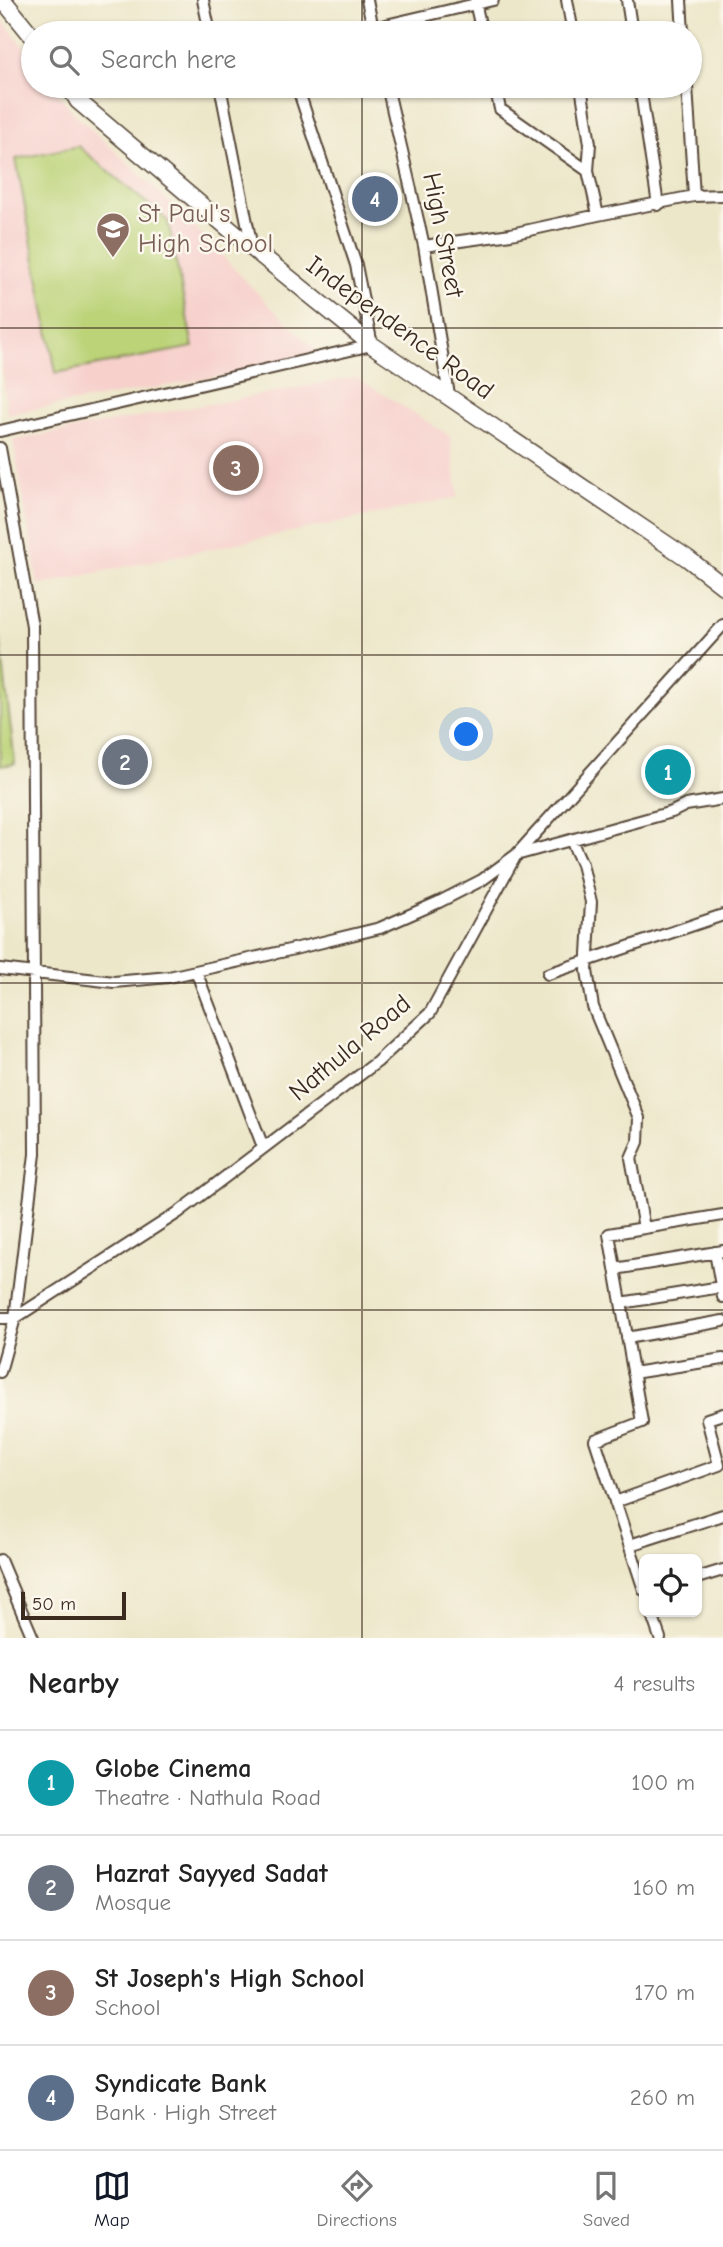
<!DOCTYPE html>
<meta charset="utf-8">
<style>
body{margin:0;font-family:"Comic Neue",sans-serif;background:#f6f6f6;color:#222}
.controls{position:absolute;right:21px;bottom:21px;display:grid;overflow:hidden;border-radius:10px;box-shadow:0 2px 5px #0004}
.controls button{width:63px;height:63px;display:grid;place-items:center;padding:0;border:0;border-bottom:2px solid #e0e0e0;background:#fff;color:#222;font:35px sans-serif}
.scale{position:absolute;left:21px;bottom:18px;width:105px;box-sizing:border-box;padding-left:7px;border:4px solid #3b2a1e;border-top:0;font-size:19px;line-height:24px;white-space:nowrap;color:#3b2a1e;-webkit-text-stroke:5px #fbf7ec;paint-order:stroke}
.you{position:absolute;left:467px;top:735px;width:24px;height:24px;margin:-18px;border:5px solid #fff;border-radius:50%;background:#1a73e8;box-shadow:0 0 0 10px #1a73e833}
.badge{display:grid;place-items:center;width:46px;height:46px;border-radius:50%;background:#111827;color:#fff;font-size:23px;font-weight:700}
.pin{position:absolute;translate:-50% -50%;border:4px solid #fff;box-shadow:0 2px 7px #0006}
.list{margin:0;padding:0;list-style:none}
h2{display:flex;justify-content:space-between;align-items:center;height:91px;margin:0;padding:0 28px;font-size:30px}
h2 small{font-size:23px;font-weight:400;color:#767676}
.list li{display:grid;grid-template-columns:46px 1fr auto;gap:21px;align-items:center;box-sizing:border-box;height:105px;padding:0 28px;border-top:2px solid #e0e0e0}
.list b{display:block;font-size:26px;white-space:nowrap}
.list p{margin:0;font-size:23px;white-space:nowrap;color:#767676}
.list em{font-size:23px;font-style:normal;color:#767676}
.icon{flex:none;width:38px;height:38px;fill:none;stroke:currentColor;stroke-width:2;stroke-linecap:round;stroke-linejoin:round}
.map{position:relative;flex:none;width:723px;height:1638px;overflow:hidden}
.search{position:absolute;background:#fff;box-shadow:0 2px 5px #0004;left:21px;right:21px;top:21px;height:77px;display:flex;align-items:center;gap:18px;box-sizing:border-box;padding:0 24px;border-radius:38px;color:#767676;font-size:26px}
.sheet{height:511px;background:#fff}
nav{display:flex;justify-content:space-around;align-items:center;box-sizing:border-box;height:98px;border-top:2px solid #e0e0e0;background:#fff;font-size:19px;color:#767676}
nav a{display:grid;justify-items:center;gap:4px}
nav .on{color:#111827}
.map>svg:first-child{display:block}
.built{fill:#f7d0cc}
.pitch{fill:#bcd378;stroke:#7c7e4b;stroke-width:2}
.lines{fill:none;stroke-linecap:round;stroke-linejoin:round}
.minor-casing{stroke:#564638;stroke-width:14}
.secondary-casing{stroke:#564638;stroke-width:19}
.minor{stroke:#fff;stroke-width:10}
.secondary{stroke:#fff;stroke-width:16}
.grid{fill:none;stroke:#3b2a1e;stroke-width:2;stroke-opacity:0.55}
.labels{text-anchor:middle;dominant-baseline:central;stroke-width:5;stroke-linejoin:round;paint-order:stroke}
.education-label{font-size:26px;fill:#785e54;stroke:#fbf7ec;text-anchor:start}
.street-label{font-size:26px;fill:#3b2a1e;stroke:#fbf7ec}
</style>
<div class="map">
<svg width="723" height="1638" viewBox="0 0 723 1638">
<rect width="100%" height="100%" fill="#fbf7ec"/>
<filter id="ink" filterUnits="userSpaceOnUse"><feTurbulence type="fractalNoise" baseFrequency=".0143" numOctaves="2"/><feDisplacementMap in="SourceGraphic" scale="14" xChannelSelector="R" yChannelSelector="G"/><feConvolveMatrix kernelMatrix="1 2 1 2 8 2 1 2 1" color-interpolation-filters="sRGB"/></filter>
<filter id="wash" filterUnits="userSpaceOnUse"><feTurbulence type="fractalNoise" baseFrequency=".00686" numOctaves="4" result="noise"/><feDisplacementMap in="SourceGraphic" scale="28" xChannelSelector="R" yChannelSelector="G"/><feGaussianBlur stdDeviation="1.57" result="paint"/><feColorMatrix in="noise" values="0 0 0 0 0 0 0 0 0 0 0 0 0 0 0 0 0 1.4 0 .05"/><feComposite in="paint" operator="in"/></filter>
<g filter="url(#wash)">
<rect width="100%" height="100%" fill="#ede7ca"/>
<!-- built -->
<path class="built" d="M0 20H3L33 60V86H53L72 111 179 211 272 308 324 358 7 414 0 351Z
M356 377 450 436 458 497 38 585 13 440Z"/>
<!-- pitch -->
<path class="pitch" d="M78 146 168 221 193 347 56 373 16 159Z
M0 638 15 764 0 766Z"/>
</g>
<g filter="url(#ink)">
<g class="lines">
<!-- minor casing -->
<g class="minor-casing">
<path id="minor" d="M203 0 210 33
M367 0 374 33
M567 0 573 33
M627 0 632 33
M681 0 683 33
M475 2 482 33
M313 33 373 28 493 0
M220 86 252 248
M387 86 424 246 449 395
M495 86 500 109 588 171 598 215 694 196 723 195
M581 86 590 144 588 171
M640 86 658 205
M687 86 694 196
M424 246 511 234 598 215
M0 431 372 345 356 265 297 86
M0 448 32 626 35 1154 15 1318 0 1372
M571 840 582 864 591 902 587 971 593 1007 639 1118 638 1142 631 1158 644 1228 723 1215
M0 969 114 982 169 977 294 949 380 928 439 902 482 880 516 855 672 812 686 805 723 799
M196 971 263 1147
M548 974 723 915
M644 1228 609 1234 642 1422 595 1440 644 1590
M715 1252 723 1297
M615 1269 723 1251
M621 1303 721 1287
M0 1318H15L179 1212 377 1062 430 1013 516 855 723 625
M627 1338 723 1321
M633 1373 723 1359
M615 1502 719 1465 707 1419 723 1414
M630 1545 723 1515
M0 1560 33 1638
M697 1578 723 1570
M651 1612 660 1638"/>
</g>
<!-- secondary casing -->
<g class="secondary-casing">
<path id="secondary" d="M3 0 33 37
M69 86 78 101 252 248 372 345 687 558 723 586"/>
</g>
<!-- minor -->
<use href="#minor" class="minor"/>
<!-- secondary -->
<use href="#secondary" class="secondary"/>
</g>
</g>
<!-- grid -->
<path class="grid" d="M362 0V33M362 86V1638M0 328H723M0 655H723M0 983H723M0 1310H723"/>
<!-- icons -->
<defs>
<g id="school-pin" transform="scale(1.75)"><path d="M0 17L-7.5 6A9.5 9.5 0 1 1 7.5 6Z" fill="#8d6e63" stroke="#fbf7ec"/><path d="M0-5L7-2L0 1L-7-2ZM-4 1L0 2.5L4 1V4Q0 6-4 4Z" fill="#fff"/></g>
</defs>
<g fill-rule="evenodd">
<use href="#school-pin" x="113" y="229"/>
</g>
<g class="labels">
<!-- education labels -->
<g class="education-label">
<text x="138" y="214">St Paul's<tspan x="138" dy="30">High School</tspan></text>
</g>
<!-- street labels -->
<g class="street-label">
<text transform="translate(443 235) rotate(79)">High Street</text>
<text transform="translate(400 328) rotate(36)">Independence Road</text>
<text transform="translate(350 1048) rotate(-40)">Nathula Road</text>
</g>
</g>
</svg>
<div class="controls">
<button><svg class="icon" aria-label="locate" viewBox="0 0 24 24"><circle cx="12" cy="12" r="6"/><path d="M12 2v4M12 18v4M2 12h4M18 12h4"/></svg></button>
</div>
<div class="scale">50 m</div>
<div class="you"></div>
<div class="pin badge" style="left:668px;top:772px;background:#0f9aa8">1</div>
<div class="pin badge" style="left:125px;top:762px;background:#6b7280">2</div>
<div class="pin badge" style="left:236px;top:468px;background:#8d6e63">3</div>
<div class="pin badge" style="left:375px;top:199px;background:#5c6f8a">4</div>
<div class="search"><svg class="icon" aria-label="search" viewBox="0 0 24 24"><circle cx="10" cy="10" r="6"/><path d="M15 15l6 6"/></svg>Search here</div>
</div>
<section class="sheet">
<h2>Nearby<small>4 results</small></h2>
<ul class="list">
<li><span class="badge" style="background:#0f9aa8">1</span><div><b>Globe Cinema</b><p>Theatre · Nathula Road</p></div><em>100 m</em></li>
<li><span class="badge" style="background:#6b7280">2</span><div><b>Hazrat Sayyed Sadat</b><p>Mosque</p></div><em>160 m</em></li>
<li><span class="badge" style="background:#8d6e63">3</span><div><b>St Joseph's High School</b><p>School</p></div><em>170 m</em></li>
<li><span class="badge" style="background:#5c6f8a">4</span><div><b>Syndicate Bank</b><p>Bank · High Street</p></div><em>260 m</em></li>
</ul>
</section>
<nav>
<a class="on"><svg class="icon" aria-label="map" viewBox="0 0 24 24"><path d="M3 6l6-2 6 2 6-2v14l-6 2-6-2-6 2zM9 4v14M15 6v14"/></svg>Map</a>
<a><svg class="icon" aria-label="directions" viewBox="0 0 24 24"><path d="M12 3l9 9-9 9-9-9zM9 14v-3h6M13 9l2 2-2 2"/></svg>Directions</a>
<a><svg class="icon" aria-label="saved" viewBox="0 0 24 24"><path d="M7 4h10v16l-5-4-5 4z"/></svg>Saved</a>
</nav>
